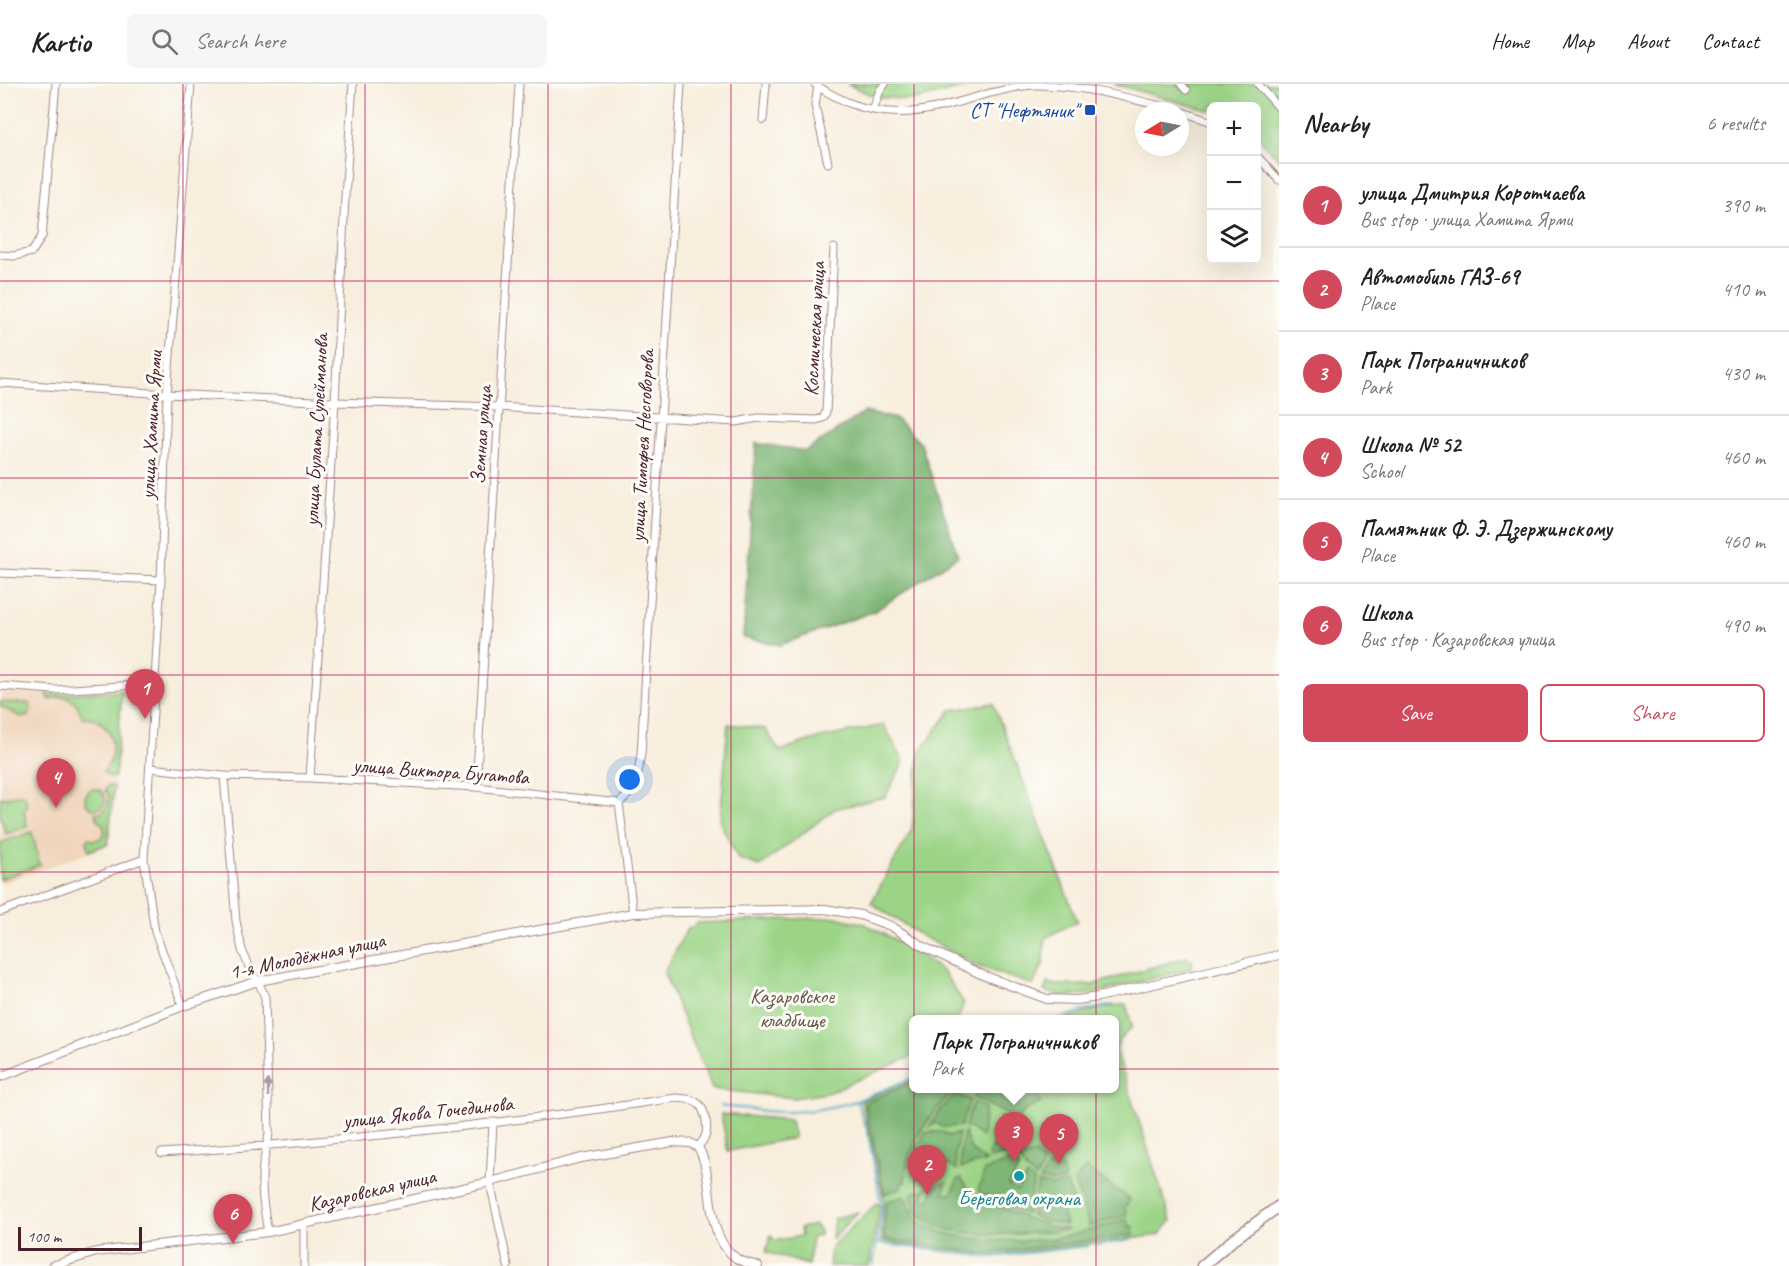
<!DOCTYPE html>
<meta charset="utf-8">
<style>
body{margin:0;font-family:Caveat,sans-serif;background:#f6f6f6;color:#222}
.controls{position:absolute;right:18px;top:18px;display:grid;overflow:hidden;border-radius:9px;box-shadow:0 6px 24px #0002}
.controls button{width:54px;height:54px;display:grid;place-items:center;padding:0;border:0;border-bottom:2px solid #e0e0e0;background:#fff;color:#222;font:30px sans-serif}
.compass{position:absolute;left:1135px;top:18px;width:54px;height:54px;border-radius:50%;background:#fff;box-shadow:0 6px 24px #0002;rotate:260deg}
.scale{position:absolute;left:18px;bottom:15px;width:124px;box-sizing:border-box;padding-left:6px;border:3px solid #4a1f2b;border-top:0;font-size:16px;line-height:21px;white-space:nowrap;color:#4a1f2b;-webkit-text-stroke:4px #fdfcf7;paint-order:stroke}
.you{position:absolute;left:630px;top:696px;width:21px;height:21px;margin:-15px;border:4px solid #fff;border-radius:50%;background:#1a73e8;box-shadow:0 0 0 9px #1a73e833}
.badge{display:grid;place-items:center;width:39px;height:39px;border-radius:50%;background:#d1495b;color:#fff;font-size:20px;font-weight:700}
.pin{position:absolute;translate:-50% -50px;filter:drop-shadow(0 2px 3px #0008)}
.pin::after{content:'';position:absolute;top:32px;width:21px;height:18px;background:inherit;clip-path:polygon(0 0,100% 0,50% 100%)}
.popup{position:absolute;left:909px;top:931px;width:210px;height:78px;box-sizing:border-box;display:grid;place-content:center;border-radius:9px;background:#fff;filter:drop-shadow(0 2px 4px #0005);font-size:20px;white-space:nowrap;color:#767676}
.popup b{font-size:22px;color:#222}
.popup::after{content:'';position:absolute;left:50%;top:100%;margin-left:-12px;border:12px solid transparent;border-top-color:#fff}
.list{margin:0;padding:0;list-style:none}
h2{display:flex;justify-content:space-between;align-items:center;height:78px;margin:0;padding:0 24px;font-size:26px}
h2 small{font-size:20px;font-weight:400;color:#767676}
.list li{display:grid;grid-template-columns:39px 1fr auto;gap:18px;align-items:center;box-sizing:border-box;height:84px;padding:0 24px;border-top:2px solid #e0e0e0}
.list b{display:block;font-size:22px;white-space:nowrap}
.list p{margin:0;font-size:20px;white-space:nowrap;color:#767676}
.list em{font-size:20px;font-style:normal;color:#767676}
.actions{display:flex;gap:12px;padding:18px 24px}
.actions a{flex:1;padding:14px 0;border:2px solid #d1495b;border-radius:9px;text-align:center;font-size:21px;color:#d1495b}
.actions .main{background:#d1495b;color:#fff}
.icon{flex:none;width:33px;height:33px;fill:none;stroke:currentColor;stroke-width:2;stroke-linecap:round;stroke-linejoin:round}
.map{position:relative;flex:none;width:1279px;height:1182px;overflow:hidden}
header{display:flex;align-items:center;gap:36px;box-sizing:border-box;height:84px;padding:0 30px;background:#fff;border-bottom:2px solid #e0e0e0}
header strong{font-size:28px}
nav{display:flex;gap:33px;margin-inline-start:auto;font-size:21px}
.search{width:420px;height:54px;background:#f6f6f6;display:flex;align-items:center;gap:15px;box-sizing:border-box;padding:0 21px;border-radius:9px;color:#767676;font-size:22px}
main{display:flex}
aside{flex:1;background:#fff}
.map>svg:first-child{display:block}
.built{fill:#f0d5bc}
.green{fill:#9cd487;stroke:#737a59;stroke-width:1.5}
.forest{fill:#7db674;stroke:#646a50;stroke-width:1.5}
.lines{fill:none;stroke-linecap:round;stroke-linejoin:round}
.stream{stroke:#44a9c4;stroke-width:2}
.minor-casing{stroke:#a18684;stroke-width:9}
.tertiary-casing{stroke:#a18684;stroke-width:10}
.primary-casing{stroke:#a18684;stroke-width:13}
.minor{stroke:#fff;stroke-width:7}
.tertiary{stroke:#fff;stroke-width:8}
.primary{stroke:#fff;stroke-width:10}
.oneway{fill:#ae9aa0}
.grid{fill:none;stroke:#c2185b;stroke-width:1.5;stroke-opacity:0.55}
.transit-dot{fill:#1a4fb4;stroke:#fdfcf7;stroke-width:2}
.culture-dot{fill:#0f9aa8;stroke:#fdfcf7;stroke-width:2}
.labels{text-anchor:middle;dominant-baseline:central;stroke-width:6;stroke-linejoin:round;paint-order:stroke}
.transit-label{font-size:21px;fill:#164399;stroke:#fdfcf7;text-anchor:end}
.street-label{font-size:21px;fill:#4a1f2b;stroke:#fdfcf7}
.park-label{font-size:21px;fill:#635547;stroke:#fdfcf7}
.culture-label{font-size:21px;fill:#0d838f;stroke:#fdfcf7}
</style>
<header>
<strong>Kartio</strong>
<div class="search"><svg class="icon" aria-label="search" viewBox="0 0 24 24"><circle cx="10" cy="10" r="6"/><path d="M15 15l6 6"/></svg>Search here</div>
<nav><a>Home</a><a>Map</a><a>About</a><a>Contact</a></nav>
</header>
<main>
<div class="map">
<svg width="1279" height="1182" viewBox="0 0 1279 1182">
<rect width="100%" height="100%" fill="#fdfcf7"/>
<filter id="ink" filterUnits="userSpaceOnUse"><feTurbulence type="fractalNoise" baseFrequency=".0167" numOctaves="2"/><feDisplacementMap in="SourceGraphic" scale="12" xChannelSelector="R" yChannelSelector="G"/><feConvolveMatrix kernelMatrix="1 2 1 2 8 2 1 2 1" color-interpolation-filters="sRGB"/></filter>
<filter id="wash" filterUnits="userSpaceOnUse"><feTurbulence type="fractalNoise" baseFrequency=".008" numOctaves="4" result="noise"/><feDisplacementMap in="SourceGraphic" scale="24" xChannelSelector="R" yChannelSelector="G"/><feGaussianBlur stdDeviation="1.35" result="paint"/><feColorMatrix in="noise" values="0 0 0 0 0 0 0 0 0 0 0 0 0 0 0 0 0 1.4 0 .05"/><feComposite in="paint" operator="in"/></filter>
<g filter="url(#wash)">
<rect width="100%" height="100%" fill="#f8eedd"/>
<!-- built -->
<path class="built" d="M122 606 109 761 0 800V607L55 610Z"/>
<!-- green -->
<path class="green" d="M847 0H977L916 16 875 13Z
M1114 0H1279V76L1257 52 1256 22H1212L1211 27Z
M122 607 115 693H110L103 688C117 674 115 645 96 636 92 633 87 633 82 633 78 616 66 608 50 616L47 610Z
M0 618 27 619 30 620 31 627 28 632 21 633 0 622Z
M993 619 1077 837 1045 854 1044 878 1033 901 980 883 920 851 871 819 912 745 919 669 951 626Z
M728 640 765 645 780 667 811 656 884 641 904 678 885 713 835 725 760 782 738 775 720 738Z
M107 702H114L108 760 89 767 87 756 89 754 92 756 100 755 105 749 103 740 99 738 95 729H101L107 723 109 712 105 706Z
M85 715a10 10 0 1 1 20 0a10 10 0 1 1-20 0Z
M23 710 25 712 27 724 24 726 27 743 6 750 0 731V714Z
M32 748 40 781 0 795V759Z
M836 833 865 840 914 866 943 888 964 919 958 935 914 936 913 972 827 1009 794 1014 712 1005 664 889 686 847 697 839Z
M1187 873 1193 877 1190 885 1092 910 1062 912 1044 907 1047 899 1057 901H1092Z
M1126 920 1132 943 1119 956 1116 966 1171 1137 1159 1151 986 1173 881 1157 884 1117 867 1039 861 1017 913 996 914 1004H1114V936L1066 935 1098 925Z
M721 1030 791 1036 794 1054 728 1067Z
M877 1119 880 1122 869 1182H829L831 1163Z
M858 1128 832 1156 834 1134Z
M815 1141 820 1147V1151L812 1154 808 1181 766 1168 770 1152 772 1151 774 1157 801 1152 800 1144Z"/>
<!-- forest -->
<path class="forest" d="M865 328 896 335 921 360 958 472 875 527 780 561 743 554 756 359 806 367Z
M913 998 914 1004 956 1005C930 1029 906 1062 905 1098L901 1099V1104L884 1110 865 1019Z
M977 1005H1036L1041 1019 1027 1025 1017 1035 974 1014Z
M956 1010 970 1016 961 1042 942 1043 938 1040H934L928 1044 941 1025Z
M973 1018 985 1024 982 1053 971 1045 965 1043Z
M1000 1033H1002L1016 1039 1011 1054 1013 1068 990 1075 988 1071C990 1066 993 1064 996 1059 1001 1050 999 1042 1000 1033Z
M926 1048H942L949 1052 959 1049 955 1070 957 1086 935 1074 931 1083 942 1091 936 1092 912 1077 917 1063Z
M964 1048 972 1067 986 1077 961 1084 960 1068Z
M1035 1070 1044 1080 1036 1094 1026 1086 1019 1075Z
M1015 1076 1019 1084 1008 1101 1017 1107 1027 1092 1034 1097 1027 1130 1001 1120 978 1107 985 1086Z
M1048 1082 1052 1084 1062 1083 1065 1096 1051 1098 1040 1096Z
M1086 1084 1130 1115 1125 1124 1127 1131 1089 1142 1074 1097Z
M961 1094 968 1105 982 1115 1030 1136 1052 1143 1069 1146C1033 1150 952 1158 923 1134 915 1128 913 1119 911 1110L926 1105 923 1113 930 1116 935 1102 947 1098 943 1108 951 1111 958 1095Z
M1038 1099 1052 1102 1067 1099 1074 1120 1061 1125 1066 1141 1043 1137 1031 1131Z
M904 1112 905 1116 908 1115C910 1122 912 1131 917 1136 940 1158 1025 1159 1056 1154 1080 1150 1104 1142 1127 1135L1129 1142H1133L1134 1151 985 1170 884 1155 886 1118Z"/>
<g class="lines">
<!-- stream -->
<path class="stream" d="M1057 936 1079 928 1113 921
M720 1022C741 1024 762 1027 782 1028 808 1029 832 1023 857 1017
M876 1159 990 1173 1088 1162
M1097 1161 1131 1156
M873 1182 882 1124 868 1049 857 1017 914 993"/>
</g>
</g>
<g filter="url(#ink)">
<g class="lines">
<!-- minor casing -->
<g class="minor-casing">
<path id="minor" d="M815 0C825 8 836 13 847 18 899 40 940 23 990 9 1005 6 1020 1 1035 1 1079 0 1137 16 1180 27
M1181 0 1186 6
M1258 0 1279 24
M818 2 815 21 828 79
M873 26 880 6 885 0
M1180 27 1212 38
M763 36 766 0
M1256 71 1279 96
M0 171 14 172 32 168 42 152 56 0
M0 299 167 310 335 318 499 323 736 338 758 334 816 336 823 334 826 328 834 164
M0 489 161 496
M0 602 54 606 138 601 155 603
M150 684 224 692 310 694 476 703 619 719
M224 692 236 837 242 866 251 887 258 897 265 913 269 1048C268 1060 265 1070 263 1081 260 1102 264 1126 268 1148
M310 694 335 318 345 113 353 0
M476 703 519 0
M619 719C637 706 638 690 641 670L681 0
M619 719 633 829
M0 828 144 775
M183 922 155 848 144 775 161 496 167 310 191 0
M493 1038 490 1098 508 1182
M161 1069C333 1058 505 1040 676 1014 683 1015 690 1014 696 1018 705 1023 708 1040 706 1050 705 1055 701 1059 698 1063
M304 1182V1140"/>
</g>
<!-- tertiary casing -->
<g class="tertiary-casing">
<path id="tertiary" d="M0 993 183 922 258 897 633 829 825 825 860 831 891 842 924 863 985 892 1047 915 1077 916 1098 913 1279 871
M52 1182 96 1168 268 1148 304 1140 490 1098 581 1074 673 1058 690 1059 698 1063C717 1096 701 1148 736 1174 741 1178 751 1180 758 1182"/>
</g>
<!-- primary casing -->
<g class="primary-casing">
<path id="primary" d="M1202 1182 1234 1155 1279 1122"/>
</g>
<!-- minor -->
<use href="#minor" class="minor"/>
<!-- tertiary -->
<use href="#tertiary" class="tertiary"/>
<!-- primary -->
<use href="#primary" class="primary"/>
</g>
<!-- one-way arrows -->
<defs><path id="oneway-solid" d="M-6-.8H1V-3.2L6.5 0L1 3.2V.8H-6Z" transform="scale(1.5)"/></defs>
<use class="oneway" href="#oneway-solid" transform="translate(268 1004) rotate(-91)"/>
</g>
<!-- grid -->
<path class="grid" d="M183 0V1182M365 0V1182M548 0V1182M731 0V1182M914 0V1182M1096 0V1182M0 197H1279M0 394H1279M0 591H1279M0 788H1279M0 985H1279"/>
<!-- markers -->
<rect class="transit-dot" x="1084" y="20" width="12" height="12" rx="3"/>
<circle class="culture-dot" cx="1019" cy="1092" r="6"/>
<g class="labels">
<!-- transit labels -->
<g class="transit-label">
<text x="1078" y="26">СТ "Нефтяник"</text>
</g>
<!-- street labels -->
<g class="street-label">
<text transform="translate(814 245) rotate(-87)">Космическая улица</text>
<text transform="translate(151 341) rotate(-87)">улица Хамита Ярми</text>
<text transform="translate(316 346) rotate(-87)">улица Булата Сулейманова</text>
<text transform="translate(481 351) rotate(-86)">Земная улица</text>
<text transform="translate(642 362) rotate(-87)">улица Тимофея Несговорова</text>
<text transform="translate(441 687) rotate(4)">улица Виктора Бугатова</text>
<text transform="translate(307 872) rotate(-12)">1-я Молодёжная улица</text>
<text transform="translate(428 1028) rotate(-6)">улица Якова Точединова</text>
<text transform="translate(372 1106) rotate(-13)">Казаровская улица</text>
</g>
<!-- park labels -->
<g class="park-label">
<text x="792" y="912">Казаровское<tspan x="792" dy="24">кладбище</tspan></text>
</g>
<!-- culture labels -->
<g class="culture-label">
<text x="1019" y="1114">Береговая охрана</text>
</g>
</g>
</svg>
<div class="controls">
<button>+</button>
<button>−</button>
<button><svg class="icon" aria-label="layers" viewBox="0 0 24 24"><path d="M12 4l9 5-9 5-9-5zM3 14l9 5 9-5"/></svg></button>
</div>
<svg class="compass" viewBox="-18 -18 36 36"><path d="M0-13l5 13h-10z" fill="#e53935"/><path d="M0 13l5-13h-10z" fill="#767676"/></svg>
<div class="scale">100 m</div>
<div class="you"></div>
<div class="pin badge" style="left:145px;top:635px">1</div>
<div class="pin badge" style="left:927px;top:1111px">2</div>
<div class="pin badge" style="left:1014px;top:1078px">3</div>
<div class="popup"><b>Парк Пограничников</b>Park</div>
<div class="pin badge" style="left:56px;top:724px">4</div>
<div class="pin badge" style="left:1059px;top:1080px">5</div>
<div class="pin badge" style="left:233px;top:1160px">6</div>
</div>
<aside>
<h2>Nearby<small>6 results</small></h2>
<ul class="list">
<li><span class="badge">1</span><div><b>улица Дмитрия Коротчаева</b><p>Bus stop · улица Хамита Ярми</p></div><em>390 m</em></li>
<li><span class="badge">2</span><div><b>Автомобиль ГАЗ-69</b><p>Place</p></div><em>410 m</em></li>
<li><span class="badge">3</span><div><b>Парк Пограничников</b><p>Park</p></div><em>430 m</em></li>
<li><span class="badge">4</span><div><b>Школа № 52</b><p>School</p></div><em>460 m</em></li>
<li><span class="badge">5</span><div><b>Памятник Ф. Э. Дзержинскому</b><p>Place</p></div><em>460 m</em></li>
<li><span class="badge">6</span><div><b>Школа</b><p>Bus stop · Казаровская улица</p></div><em>490 m</em></li>
</ul>
<div class="actions"><a class="main">Save</a><a>Share</a></div>
</aside>
</main>
